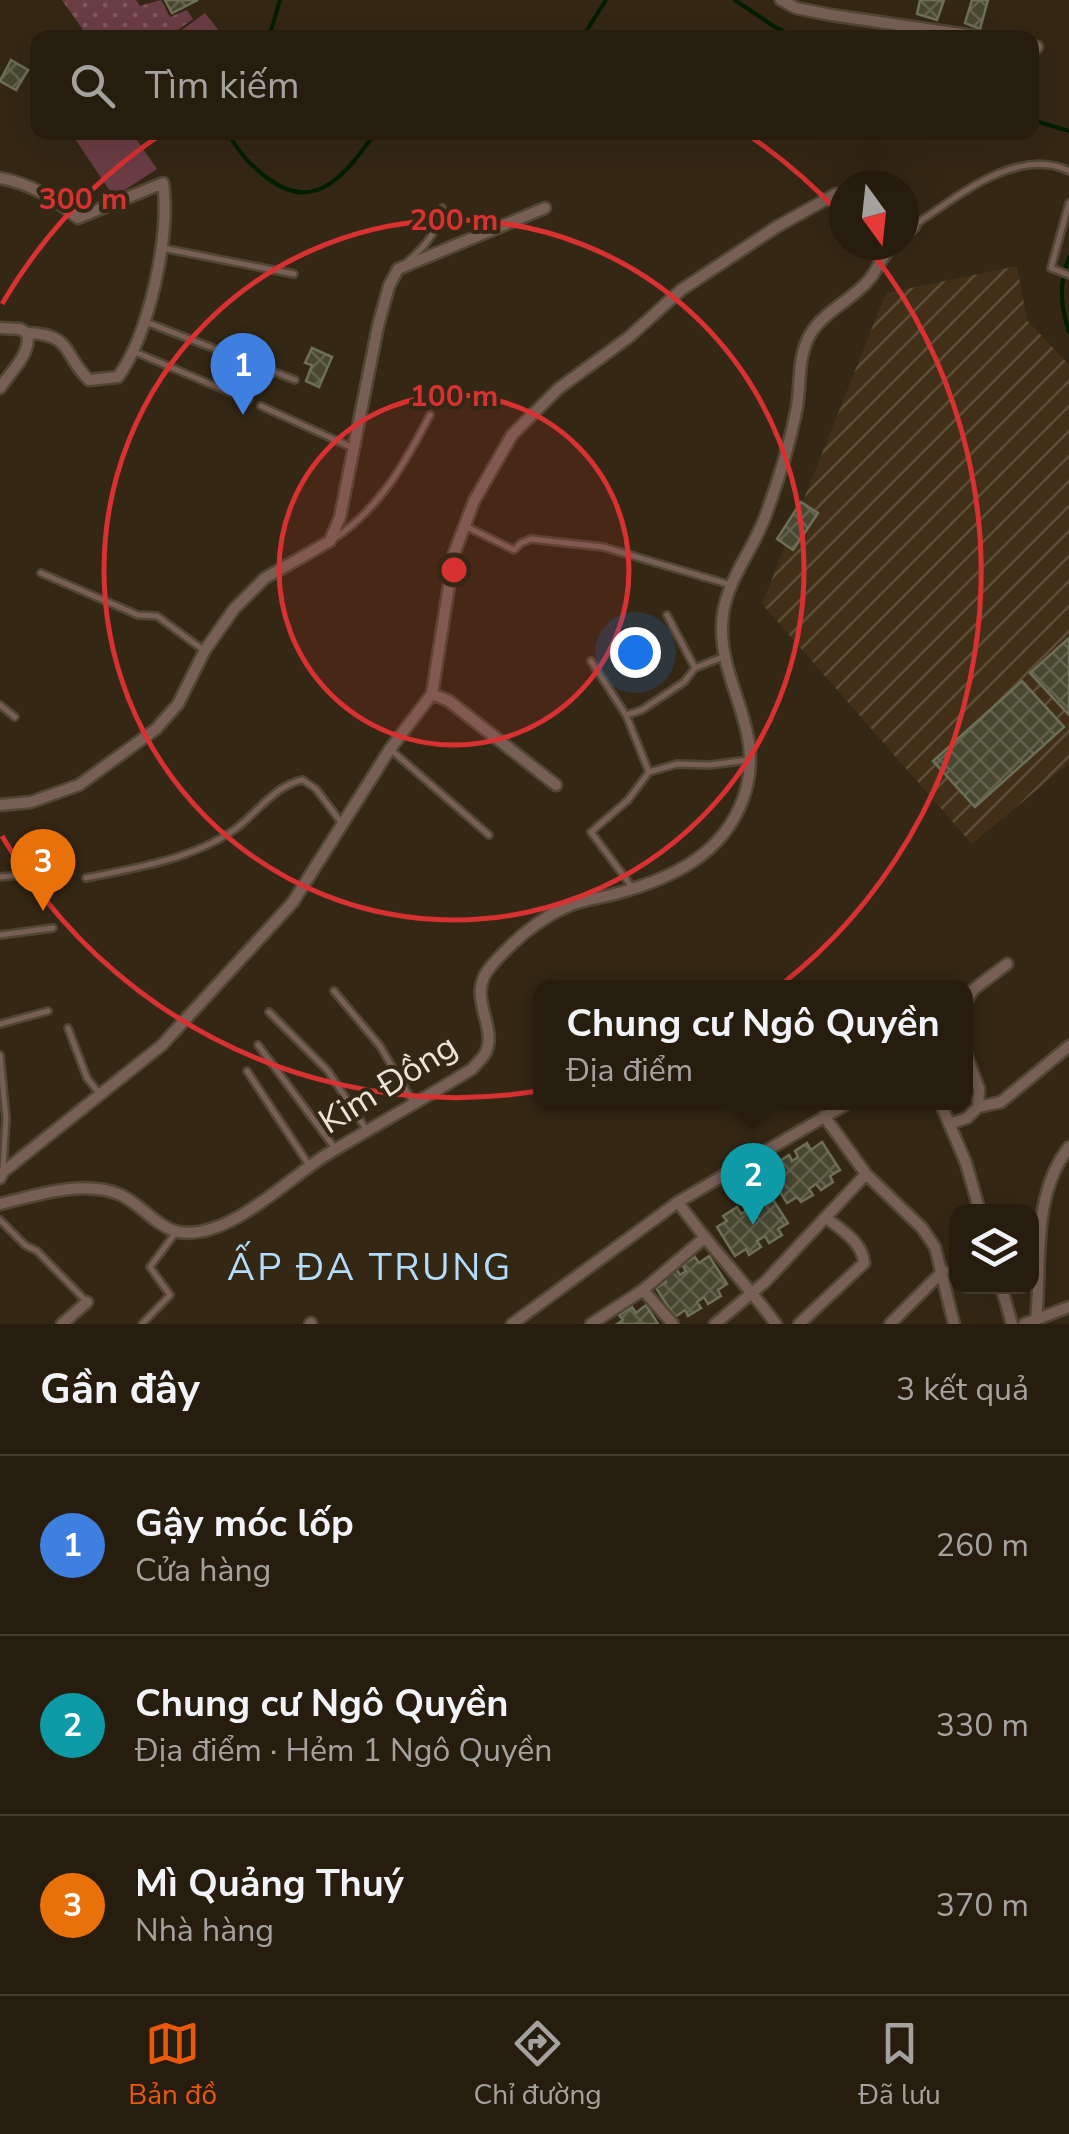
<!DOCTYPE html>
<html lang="vi">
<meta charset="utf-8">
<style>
body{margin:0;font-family:"Nunito Sans",sans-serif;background:#332a1d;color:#f1f3f6}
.controls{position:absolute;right:30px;bottom:30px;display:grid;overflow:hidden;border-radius:20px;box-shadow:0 10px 40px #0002}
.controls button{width:90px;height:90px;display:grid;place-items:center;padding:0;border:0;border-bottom:2px solid #433b2f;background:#271d0f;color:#f1f3f6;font:50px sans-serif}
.compass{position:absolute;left:829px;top:170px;width:90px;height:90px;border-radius:50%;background:#271d0f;box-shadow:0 10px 40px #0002;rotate:165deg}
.you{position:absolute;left:635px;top:652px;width:35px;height:35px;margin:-25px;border:8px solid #fff;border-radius:50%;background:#1a73e8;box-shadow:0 0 0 15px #1a73e833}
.badge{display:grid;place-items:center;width:65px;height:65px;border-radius:50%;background:#ea580c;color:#fff;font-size:32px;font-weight:700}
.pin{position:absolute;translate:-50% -82px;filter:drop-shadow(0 2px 5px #0008)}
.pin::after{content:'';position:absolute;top:52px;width:35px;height:30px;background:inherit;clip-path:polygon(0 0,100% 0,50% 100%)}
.popup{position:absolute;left:533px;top:980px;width:440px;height:130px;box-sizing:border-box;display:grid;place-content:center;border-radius:20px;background:#271d0f;filter:drop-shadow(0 2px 8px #0005);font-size:32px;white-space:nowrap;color:#a4a29e}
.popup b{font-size:38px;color:#f1f3f6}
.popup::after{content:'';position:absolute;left:50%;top:100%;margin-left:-20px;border:20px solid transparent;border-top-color:#271d0f}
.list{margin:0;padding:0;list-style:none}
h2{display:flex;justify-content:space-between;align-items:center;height:130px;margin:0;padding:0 40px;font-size:42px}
h2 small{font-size:32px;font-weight:400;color:#a4a29e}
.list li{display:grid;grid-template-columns:65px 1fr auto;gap:30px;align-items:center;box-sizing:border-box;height:180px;padding:0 40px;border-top:2px solid #433b2f}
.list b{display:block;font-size:38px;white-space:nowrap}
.list p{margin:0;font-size:32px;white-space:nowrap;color:#a4a29e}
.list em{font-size:32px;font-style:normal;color:#a4a29e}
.icon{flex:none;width:55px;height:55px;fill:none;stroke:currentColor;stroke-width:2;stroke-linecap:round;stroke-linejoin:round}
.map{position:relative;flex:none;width:1069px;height:1324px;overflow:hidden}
.search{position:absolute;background:#271d0f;box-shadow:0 10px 40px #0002;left:30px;right:30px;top:30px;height:110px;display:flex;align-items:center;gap:25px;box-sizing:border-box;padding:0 35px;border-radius:20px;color:#a4a29e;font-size:38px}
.sheet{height:670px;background:#271d0f}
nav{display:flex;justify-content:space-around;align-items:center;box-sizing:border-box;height:140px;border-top:2px solid #433b2f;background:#271d0f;font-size:28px;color:#a4a29e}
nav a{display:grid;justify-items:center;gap:5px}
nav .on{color:#ea580c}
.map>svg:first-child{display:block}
.industrial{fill:url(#industrial-furrows)}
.grass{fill:url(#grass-dots)}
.garden{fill:#6b3d45}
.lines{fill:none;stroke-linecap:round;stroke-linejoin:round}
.stream{stroke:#001e00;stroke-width:4}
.building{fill:url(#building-cross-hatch);stroke:#6e6f57;stroke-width:2.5}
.service-casing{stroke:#514533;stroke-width:10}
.minor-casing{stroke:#514533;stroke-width:15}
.path{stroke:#746958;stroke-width:2.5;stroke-dasharray:8 8;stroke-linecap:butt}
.service{stroke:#775f55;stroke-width:5}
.minor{stroke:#775f55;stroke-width:10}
.ring{fill:none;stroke:#d73131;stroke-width:5}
.labels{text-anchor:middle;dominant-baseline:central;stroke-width:8;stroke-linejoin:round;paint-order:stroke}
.street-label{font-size:35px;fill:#ece4d8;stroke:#342714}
.neighbourhood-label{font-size:38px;letter-spacing:2.5px;fill:#b4dcfb;stroke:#342714}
.centre{fill:#d73131;stroke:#342714;stroke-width:5}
.ring-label{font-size:30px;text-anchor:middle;font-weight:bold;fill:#d73131;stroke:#342714;stroke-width:8;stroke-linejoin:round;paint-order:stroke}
</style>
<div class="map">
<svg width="1069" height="1324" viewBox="0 0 1069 1324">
<defs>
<pattern id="industrial-furrows" width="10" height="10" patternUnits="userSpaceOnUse" patternTransform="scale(2.5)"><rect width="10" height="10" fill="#413017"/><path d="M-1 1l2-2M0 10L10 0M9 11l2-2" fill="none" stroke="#5d4e38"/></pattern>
<pattern id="grass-dots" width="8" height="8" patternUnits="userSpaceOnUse" patternTransform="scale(2.5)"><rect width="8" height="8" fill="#6b3d45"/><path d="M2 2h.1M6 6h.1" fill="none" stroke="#80595f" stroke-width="1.8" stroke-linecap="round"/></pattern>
<pattern id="building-cross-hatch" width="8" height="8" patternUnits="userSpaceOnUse" patternTransform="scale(2.5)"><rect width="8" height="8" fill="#484831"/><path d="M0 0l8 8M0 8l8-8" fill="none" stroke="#63624e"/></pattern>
</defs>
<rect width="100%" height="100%" fill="#342714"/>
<!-- industrial -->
<path class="industrial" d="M1017 266 1027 320 1069 365V763L972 844 762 604 886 293Z"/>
<!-- grass -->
<path class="grass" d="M62 0H136L140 6 161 0 170 17 187 10 193 19 168 37H88Z"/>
<!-- garden -->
<path class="garden" d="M205 13 224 37H172Z
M71 133H132L157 169 114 197Z"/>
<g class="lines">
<!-- stream -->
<path class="stream" d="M735 0 775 27 797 38
M269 38 280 0
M582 38 606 0
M1032 120 1069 131
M228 132C237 151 253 168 270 180 318 215 349 169 376 132
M1069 257C1059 283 1060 305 1069 332"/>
</g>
<!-- building -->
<path class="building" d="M165 0H198L172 13Z
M920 0H944L937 20 917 14Z
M972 0H988L980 29 965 23Z
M11 60 28 70 16 90 0 81Z
M312 348 332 357 319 387 306 381 312 365 305 363Z
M801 502 818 513 793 550 777 539Z
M1069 638V715L1030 673Z
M1022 681 1064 727 975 807 933 761Z
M822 1142 840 1170 830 1176 833 1182 821 1190 816 1184 809 1189 813 1195 801 1202 797 1197 787 1203 769 1174 778 1168 775 1164 789 1155 792 1161 798 1157 795 1151 807 1143 811 1150Z
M770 1195 788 1223 778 1229 782 1235 769 1243 765 1236 757 1241 761 1247 749 1255 746 1249 735 1256 717 1227 727 1221 723 1216 737 1207 741 1214 747 1210 743 1204 756 1196 760 1202Z
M709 1256 727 1284 718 1290 721 1296 708 1304 704 1297 697 1302 701 1308 688 1316 685 1310 675 1317 656 1288 666 1282 663 1277 676 1268 680 1275 686 1271 682 1265 695 1257 699 1263Z
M646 1305 658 1324H617L623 1320 619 1315 632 1307 636 1313Z"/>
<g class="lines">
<!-- service casing -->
<g class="service-casing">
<path id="service" d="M1069 203 1051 268 1069 275
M916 224C957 197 1017 146 1069 171
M162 248 294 274
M408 261C426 246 437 232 442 208
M146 322 295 380
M135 352 248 400
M261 406 353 448
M465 526 514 550 521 543 531 539 603 547 731 585
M332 540C379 510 405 463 430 415
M41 573 138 615 157 616 202 649
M667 615 695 668
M591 661 626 715 649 772
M0 705 15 717
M626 715 642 710 684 682 695 668 725 656
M390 749 489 835
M0 877 63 871
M86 878C136 868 192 859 234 830 256 814 276 784 303 780L316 789 341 822
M632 887 591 832 628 800 649 772 677 764 710 765 748 760
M0 935 53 928
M334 991 380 1046 413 1102
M269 1012 328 1071 366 1129
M0 1024 48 1011
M68 1028 87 1078 99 1093
M258 1045 334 1147
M0 1055 6 1118 3 1169
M247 1071 309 1165
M0 1220 25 1245 37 1251 87 1302
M142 1324 170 1295 150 1267 176 1232"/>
</g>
<!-- minor casing -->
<g class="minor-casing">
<path id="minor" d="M781 0 796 8 831 15 988 38
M1032 46 1037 47
M0 178C32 184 53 198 78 218L163 183C171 235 149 334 118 377L89 380C63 355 73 334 27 333
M904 235 914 226
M0 328 20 329 27 333C32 353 11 371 0 388
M432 694 449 701 556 785
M0 805 31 802 79 785 156 729 178 704 205 650 234 609 265 578 330 541 340 517 378 326 389 286 398 269 545 208
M966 1001 974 989 1007 964
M966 1054 979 1089 978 1107
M940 1102 966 1163 980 1212
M824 1116 866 1174 922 1228 935 1247 954 1324
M949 1124 967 1118 978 1107 1001 1102 1069 1046
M0 1178 3 1172 162 1045 293 902 390 749 432 694 454 554 474 501 512 435 558 389 629 337 681 290 778 226 836 194
M678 1202C708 1245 745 1282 776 1324
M0 1204C36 1195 85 1179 121 1195 140 1204 158 1228 179 1232 229 1240 287 1179 326 1155 374 1126 424 1099 472 1069 476 1064 484 1057 486 1052 498 1024 464 995 492 965 513 941 541 917 571 905 584 900 600 898 615 894 670 879 722 856 743 799 767 733 722 689 722 629 721 586 751 555 765 517 778 482 790 443 797 407 801 382 797 356 811 333 824 312 851 300 867 282 878 271 881 256 893 245
M1001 1286 1012 1324
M643 1290 673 1324
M1036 1321C1042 1263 1031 1195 1069 1147
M62 1324 87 1302
M310 1324 311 1323
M512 1324 678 1202 850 1102
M591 1324 643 1290 703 1239
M715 1324 765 1282 866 1174
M799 1324 864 1263C863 1243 841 1229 826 1218
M890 1324 943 1271
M1024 1324 1069 1307"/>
</g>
<!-- path -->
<path class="path" d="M904 196 910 215"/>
<!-- service -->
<use href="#service" class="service"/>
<!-- minor -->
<use href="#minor" class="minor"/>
</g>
<!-- distance rings -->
<circle cx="454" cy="570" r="175" fill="#d73131" fill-opacity=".12"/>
<g class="ring">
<circle cx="454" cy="570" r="175"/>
<circle cx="454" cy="570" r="350"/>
<path d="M2 304A525 525 0 0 1 160 135M748 135A525 525 0 0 1 841 215M868 247A525 525 0 1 1 2 836"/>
</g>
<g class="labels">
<!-- street labels -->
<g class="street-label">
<text transform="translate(388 1084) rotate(-32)">Kim Đồng</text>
</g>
<!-- neighbourhood labels -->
<g class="neighbourhood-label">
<text x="370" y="1267">ẤP ĐA TRUNG</text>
</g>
</g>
<circle cx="454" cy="570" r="15" class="centre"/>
<g class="ring-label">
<text x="83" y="209">300 m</text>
<text x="454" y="230">200 m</text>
<text x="454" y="406">100 m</text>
</g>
</svg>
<div class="controls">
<button><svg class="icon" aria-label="layers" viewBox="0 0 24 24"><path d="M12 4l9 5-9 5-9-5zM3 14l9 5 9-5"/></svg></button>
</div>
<svg class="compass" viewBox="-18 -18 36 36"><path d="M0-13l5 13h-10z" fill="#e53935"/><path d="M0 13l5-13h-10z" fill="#a4a29e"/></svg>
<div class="you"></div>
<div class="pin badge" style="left:243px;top:415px;background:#3f7fe0">1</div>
<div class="pin badge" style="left:753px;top:1225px;background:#0f9aa8">2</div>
<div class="popup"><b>Chung cư Ngô Quyền</b>Địa điểm</div>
<div class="pin badge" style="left:43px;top:911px;background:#e8710a">3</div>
<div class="search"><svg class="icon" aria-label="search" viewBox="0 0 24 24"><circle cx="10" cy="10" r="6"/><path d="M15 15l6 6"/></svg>Tìm kiếm</div>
</div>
<section class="sheet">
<h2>Gần đây<small>3 kết quả</small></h2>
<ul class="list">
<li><span class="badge" style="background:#3f7fe0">1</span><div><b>Gậy móc lốp</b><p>Cửa hàng</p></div><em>260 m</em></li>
<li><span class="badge" style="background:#0f9aa8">2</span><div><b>Chung cư Ngô Quyền</b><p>Địa điểm · Hẻm 1 Ngô Quyền</p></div><em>330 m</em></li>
<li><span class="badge" style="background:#e8710a">3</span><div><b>Mì Quảng Thuý</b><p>Nhà hàng</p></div><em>370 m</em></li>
</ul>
</section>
<nav>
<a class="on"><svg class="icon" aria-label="map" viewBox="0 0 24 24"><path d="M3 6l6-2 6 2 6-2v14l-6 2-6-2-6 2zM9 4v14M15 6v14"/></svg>Bản đồ</a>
<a><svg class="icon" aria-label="directions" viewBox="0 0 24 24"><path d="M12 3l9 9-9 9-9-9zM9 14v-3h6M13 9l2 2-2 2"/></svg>Chỉ đường</a>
<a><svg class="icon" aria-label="saved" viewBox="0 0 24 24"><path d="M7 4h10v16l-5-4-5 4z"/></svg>Đã lưu</a>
</nav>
